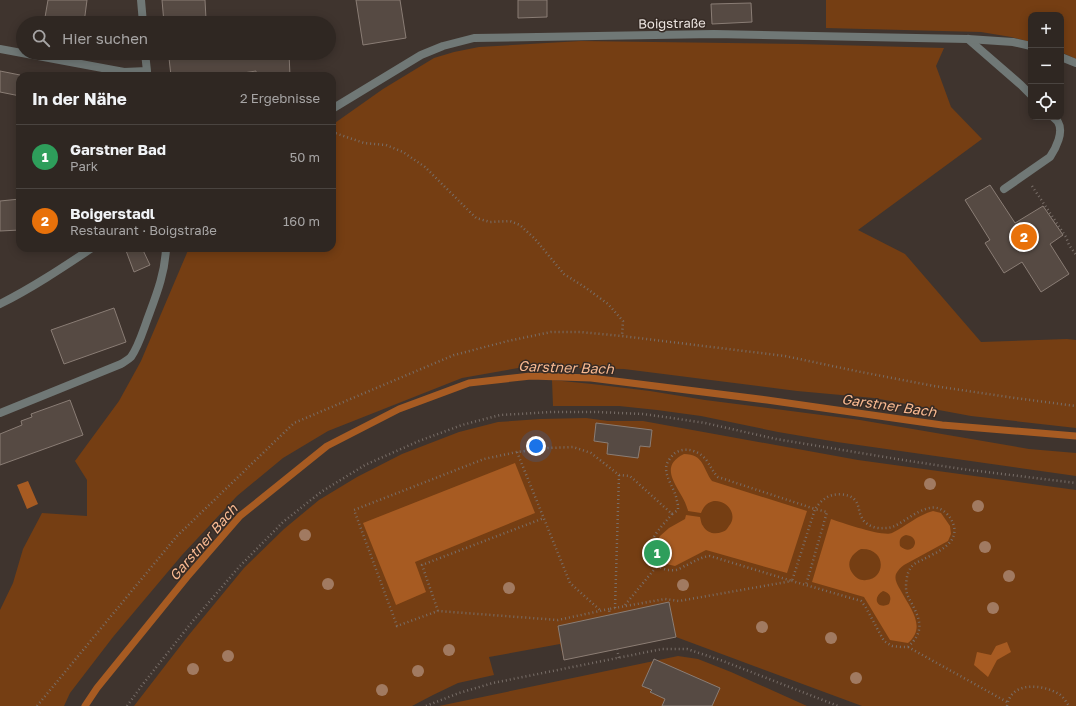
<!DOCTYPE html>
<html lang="de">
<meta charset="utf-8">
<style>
body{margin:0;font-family:"Golos Text",sans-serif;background:#372f2a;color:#f1f3f6}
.controls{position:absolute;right:12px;top:12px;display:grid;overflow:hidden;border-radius:8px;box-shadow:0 2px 10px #0003}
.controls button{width:36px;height:36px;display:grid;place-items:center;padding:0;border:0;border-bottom:1px solid #4a4440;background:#2f2722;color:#f1f3f6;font:20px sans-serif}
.you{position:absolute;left:536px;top:446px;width:14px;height:14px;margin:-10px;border:3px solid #fff;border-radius:50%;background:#1a73e8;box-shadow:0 0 0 6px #1a73e833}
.badge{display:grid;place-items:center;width:26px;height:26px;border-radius:50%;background:#1a73e8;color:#fff;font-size:13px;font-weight:700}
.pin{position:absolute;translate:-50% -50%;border:2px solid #fff;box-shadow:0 1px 4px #0006}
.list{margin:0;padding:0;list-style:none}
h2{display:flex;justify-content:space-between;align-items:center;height:52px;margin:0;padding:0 16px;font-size:17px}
h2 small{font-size:13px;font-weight:400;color:#a7a5a5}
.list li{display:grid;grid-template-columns:26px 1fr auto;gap:12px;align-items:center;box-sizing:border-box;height:64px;padding:0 16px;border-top:1px solid #4a4440}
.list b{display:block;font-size:15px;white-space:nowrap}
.list p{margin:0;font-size:13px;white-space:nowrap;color:#a7a5a5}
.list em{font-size:13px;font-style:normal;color:#a7a5a5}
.icon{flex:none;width:22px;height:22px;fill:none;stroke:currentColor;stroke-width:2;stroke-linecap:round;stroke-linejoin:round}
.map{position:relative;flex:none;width:1076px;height:706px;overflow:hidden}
.search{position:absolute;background:#2f2722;box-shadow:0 2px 10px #0003;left:16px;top:16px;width:320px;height:44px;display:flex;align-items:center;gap:10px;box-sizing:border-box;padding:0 14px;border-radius:22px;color:#a7a5a5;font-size:15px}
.panel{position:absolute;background:#2f2722;box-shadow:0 2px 10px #0003;left:16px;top:72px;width:320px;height:180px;border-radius:12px}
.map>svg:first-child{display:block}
.green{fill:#753e13}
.water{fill:#a75b22;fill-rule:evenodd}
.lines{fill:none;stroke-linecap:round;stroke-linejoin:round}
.stream{stroke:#a75b22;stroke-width:7}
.building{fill:#564a43;stroke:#8a7d75}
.path{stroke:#786e68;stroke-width:2.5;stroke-dasharray:1 3;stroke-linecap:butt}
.lane{stroke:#707876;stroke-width:8}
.street{stroke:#707876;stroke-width:8}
.tree{fill:#a17a61}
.labels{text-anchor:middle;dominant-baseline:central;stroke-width:3;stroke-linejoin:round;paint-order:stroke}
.street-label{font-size:13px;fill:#ece4e0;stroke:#352a24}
.water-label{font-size:14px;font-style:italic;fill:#f8b991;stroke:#352a24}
</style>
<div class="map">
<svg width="1076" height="706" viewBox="0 0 1076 706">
<rect width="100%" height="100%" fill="#3f342e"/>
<!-- green -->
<path class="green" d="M826 0H1076V59L1061 52V15H1031V42L1011 37 981 32 826 28Z
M581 41 799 44 944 48 936 66 951 107 982 139 858 230 905 254 981 342 1067 339 1076 340V428L971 416 874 398 797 391 624 369 524 367 462 378 328 431 283 458 237 496 182 555 113 637 70 693 64 706H0V610L13 583 23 549 42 513 87 516V480L75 461 119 401 141 361 189 248H332V125L383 89 434 58 454 52 479 47Z
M552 380 592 384 650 391 705 400 860 420 1029 449 1076 453V476L837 442 778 432 701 416 657 410 619 406H553Z
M586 418 608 421H643L858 460 1076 490V706H862L676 637 564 660 560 644 489 657 494 675 458 683 433 695 412 706H134L188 636 244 568 284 529 319 500 357 477 402 454 459 432 498 422 540 419Z
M678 656 698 659 731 672 807 706H439Z"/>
<!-- water -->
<path class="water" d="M684 454C704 454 703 469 712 481L807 511 787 573 706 550 675 566 662 563 657 557 655 551V545L660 536 669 528 685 519 686 515 700 517C701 520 701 524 703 526 707 533 715 535 722 532 726 531 727 529 729 526 743 509 711 487 701 513L688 511C684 490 654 469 684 454Z
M515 463 535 513 415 562 426 592 396 605 363 523Z
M28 481 38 504 27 509 17 485Z
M933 511 941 513 950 526 951 534 948 541 904 565C901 567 898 570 896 574 894 580 898 586 901 591 910 608 927 627 908 643L890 640 864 597 812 582 831 519C843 523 883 537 892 533 906 526 918 515 933 511ZM906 535C923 537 913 558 900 546 899 540 900 537 906 535ZM861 549C887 548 886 579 866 580 861 581 856 578 853 574 845 564 851 554 861 549ZM883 591C890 593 892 597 889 604 878 610 871 598 883 591Z
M1007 642 1011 652 997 660 988 677 974 665 977 652 991 655 996 646Z"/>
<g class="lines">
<!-- stream -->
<path class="stream" d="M85 706 97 688 187 577 240 516 327 446 399 409 469 383 531 376 591 378 767 400 942 425 1076 436"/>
</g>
<!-- building -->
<path class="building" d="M48 0H87L84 23H44Z
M162 0H205L206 19 185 20V23H164Z
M356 0H400L406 38 363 45Z
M518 0H547V17L518 18Z
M751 3 752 22 712 24 711 4Z
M223 53H289L290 76H256V71L224 76H171L169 58Z
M0 71 20 75V96L0 92Z
M990 185 1015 223 1043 206 1063 235 1050 244 1069 274 1041 292 1022 262 1004 273 985 243 990 240 965 200Z
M20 199V230L0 231V201Z
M125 248H142L150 265 134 272Z
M114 308 126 342 64 364 51 330Z
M70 400 83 435 0 465V434L22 425 21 421 32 417 31 414Z
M596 423 652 430 650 447 640 446 638 458 607 454 608 443 594 441Z
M669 602 676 637 564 660 558 626Z
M654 659 720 688 712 706H662L665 699 650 692 652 690 642 686Z"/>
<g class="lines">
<!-- path -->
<path class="path" d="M332 132 364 143 386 145 403 152 425 167 476 218 490 222 510 221 520 225 535 239 564 274 586 288 608 304 623 321 622 336
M1032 186 1066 237 1069 245 1076 255
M517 452 570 583 601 611
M672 514C661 528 640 545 656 564 660 569 669 571 676 570 680 569 684 566 687 565 695 561 701 557 710 556L792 581 815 509 827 512 806 585
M625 605 657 566
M615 608 619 475
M609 609 558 620 438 611 397 626 354 510 484 459 517 452 548 448 573 447 591 453 619 475 630 476 672 514 678 510C678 507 678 503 677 501 675 489 667 481 666 469 666 462 671 457 675 453 686 446 700 451 707 461 711 467 713 472 718 477L815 509C818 505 822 500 826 498 832 493 848 493 854 499 860 505 858 512 862 518 865 525 876 529 883 528 886 528 889 528 892 527 908 521 930 497 946 513 950 517 952 520 954 526 958 545 935 553 922 560 917 562 912 565 910 569 907 573 906 582 906 587 906 594 909 598 912 604 921 621 924 632 908 647H901L892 646 884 641 865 606 861 601 792 581 679 601 665 599 609 609 610 615
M438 611 422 565 544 518
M908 647 1007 702
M617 649 619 658
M37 706 177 536 294 423 454 355 508 341 551 332H580L622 336 785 356 856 371 934 386 1015 398 1076 406
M127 706 143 684 192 622 239 567 283 522 321 492 365 465 419 441 462 425 500 415 552 412H597L643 414 672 418 705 423 776 439 903 460 962 469 1076 483
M426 706 459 693 493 683 662 649H687L723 661 838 706
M1007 706C1011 681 1042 684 1059 694 1063 696 1066 702 1069 706"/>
<!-- lane -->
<path class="lane" d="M968 39 1021 85 1031 95
M1004 189 1050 157C1056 148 1064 132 1058 122 1057 120 1055 119 1053 117"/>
<!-- street -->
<path class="street" d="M141 0 143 23
M0 49 124 72 147 71V76
M145 53 147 71
M1061 57 1076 63
M332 109 421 55 443 46 474 38 714 34 968 39 1013 42 1031 46
M0 304C32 288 62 268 92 248
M0 413 121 364C124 362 128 360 131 357 138 347 142 334 146 323 155 298 165 275 166 248"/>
</g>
<!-- trees -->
<g class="tree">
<circle cx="930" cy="484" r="6"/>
<circle cx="978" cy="506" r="6"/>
<circle cx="305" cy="535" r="6"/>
<circle cx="985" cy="547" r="6"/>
<circle cx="1009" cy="576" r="6"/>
<circle cx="328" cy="584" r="6"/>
<circle cx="683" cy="585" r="6"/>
<circle cx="509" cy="588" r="6"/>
<circle cx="993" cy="608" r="6"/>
<circle cx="762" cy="627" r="6"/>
<circle cx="831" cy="638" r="6"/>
<circle cx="449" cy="650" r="6"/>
<circle cx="228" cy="656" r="6"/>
<circle cx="193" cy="669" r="6"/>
<circle cx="418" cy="671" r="6"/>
<circle cx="856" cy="678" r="6"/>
<circle cx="382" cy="690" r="6"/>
</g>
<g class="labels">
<!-- street labels -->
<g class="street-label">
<text transform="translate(672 23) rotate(-1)">Boigstraße</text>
</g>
<!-- water labels -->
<g class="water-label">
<text transform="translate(566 367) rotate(2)">Garstner Bach</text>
<text transform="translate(889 405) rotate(8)">Garstner Bach</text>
<text transform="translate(203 542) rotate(-49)">Garstner Bach</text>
</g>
</g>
</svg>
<div class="controls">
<button>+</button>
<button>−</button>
<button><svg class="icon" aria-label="locate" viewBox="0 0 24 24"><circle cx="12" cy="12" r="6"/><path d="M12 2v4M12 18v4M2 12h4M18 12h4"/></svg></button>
</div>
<div class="you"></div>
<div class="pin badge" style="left:657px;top:553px;background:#2e9e5b">1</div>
<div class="pin badge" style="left:1024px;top:237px;background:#e8710a">2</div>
<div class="search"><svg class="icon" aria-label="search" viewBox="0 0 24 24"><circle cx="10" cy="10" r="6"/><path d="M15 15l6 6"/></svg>Hier suchen</div>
<section class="panel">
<h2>In der Nähe<small>2 Ergebnisse</small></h2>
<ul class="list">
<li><span class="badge" style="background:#2e9e5b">1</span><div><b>Garstner Bad</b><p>Park</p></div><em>50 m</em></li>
<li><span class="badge" style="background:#e8710a">2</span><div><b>Boigerstadl</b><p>Restaurant · Boigstraße</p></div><em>160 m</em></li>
</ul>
</section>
</div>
